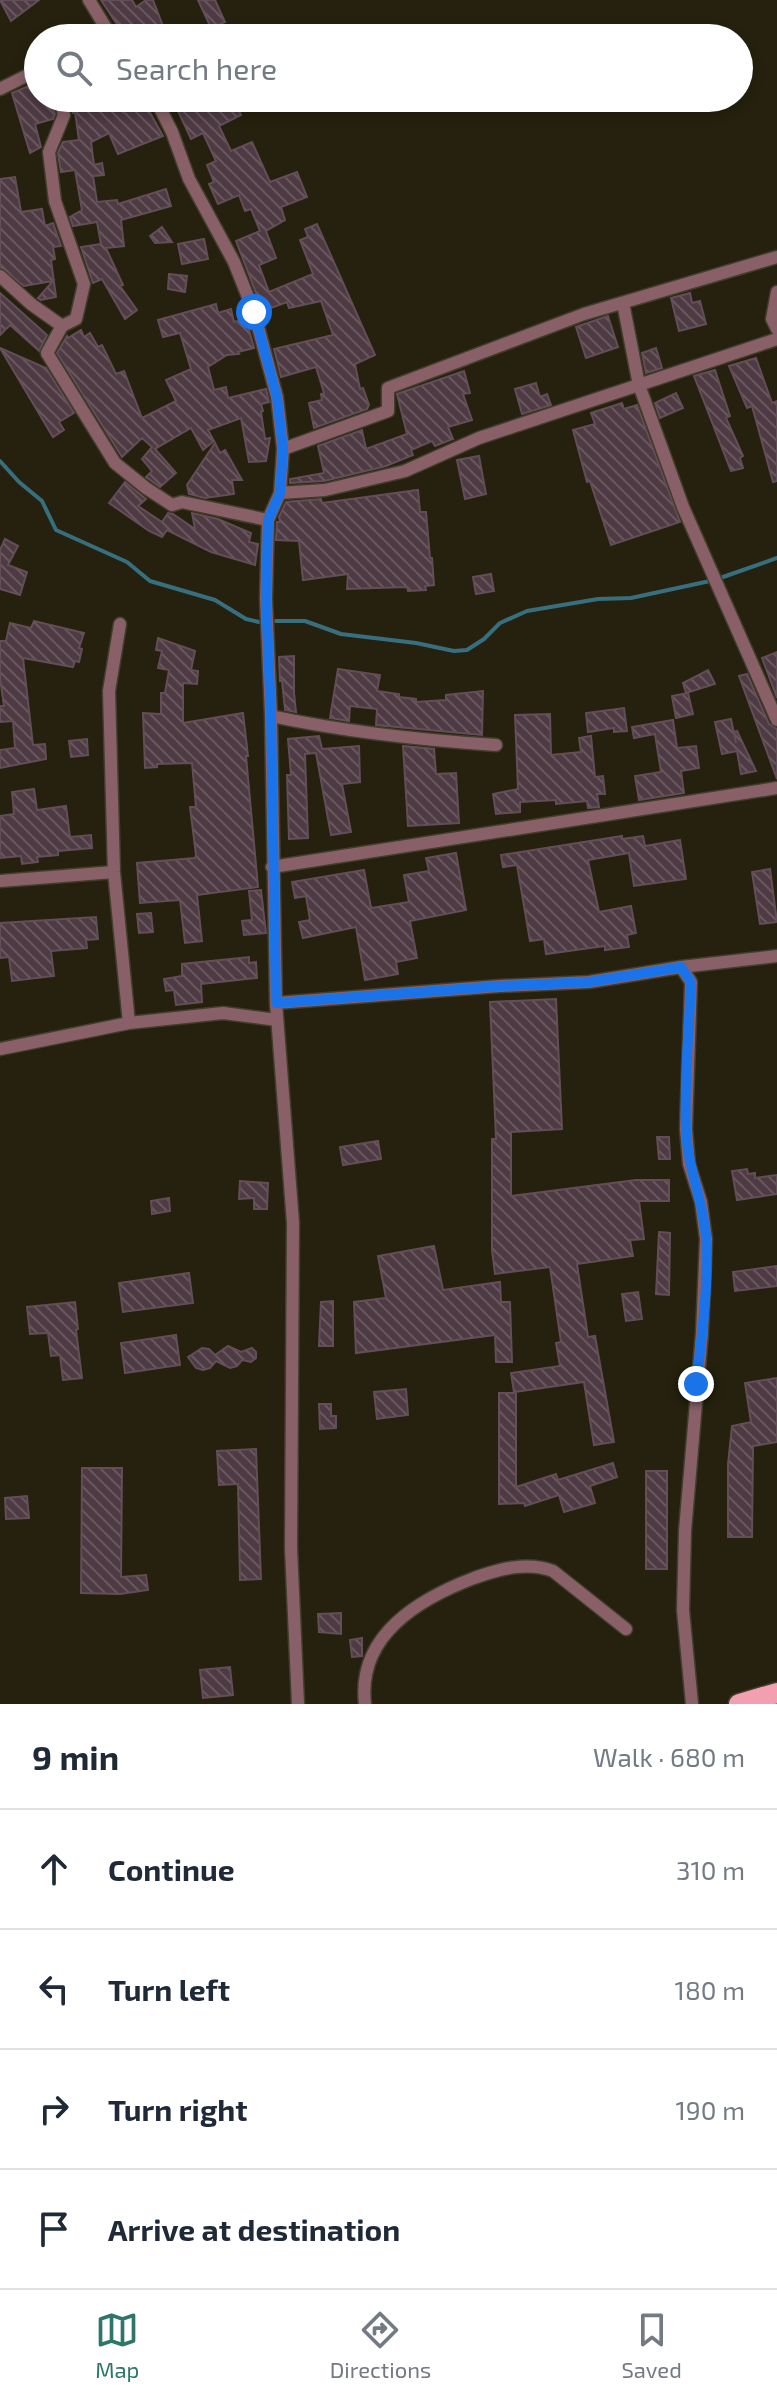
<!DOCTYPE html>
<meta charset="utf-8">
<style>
body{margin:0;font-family:"Exo 2",sans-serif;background:#f2f2f3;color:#1f2937}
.stop{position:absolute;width:24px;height:24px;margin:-18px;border:6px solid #1a73e8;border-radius:50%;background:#fff}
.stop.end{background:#1a73e8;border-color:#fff;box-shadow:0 2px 8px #0008}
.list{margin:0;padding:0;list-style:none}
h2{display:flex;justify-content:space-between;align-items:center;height:104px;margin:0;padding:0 32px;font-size:34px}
h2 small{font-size:26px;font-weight:400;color:#747a83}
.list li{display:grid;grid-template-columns:52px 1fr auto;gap:24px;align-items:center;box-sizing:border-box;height:120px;padding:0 32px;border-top:2px solid #e0e1e3}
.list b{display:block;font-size:30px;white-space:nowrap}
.list em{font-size:26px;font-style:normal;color:#747a83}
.icon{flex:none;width:44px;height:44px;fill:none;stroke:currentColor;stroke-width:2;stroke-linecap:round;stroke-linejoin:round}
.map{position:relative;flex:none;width:777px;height:1704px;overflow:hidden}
.search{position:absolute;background:#fff;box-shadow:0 4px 12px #0003;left:24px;right:24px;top:24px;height:88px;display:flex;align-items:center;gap:20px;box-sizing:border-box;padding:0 28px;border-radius:44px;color:#747a83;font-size:30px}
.sheet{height:584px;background:#fff}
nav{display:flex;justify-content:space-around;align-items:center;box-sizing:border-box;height:112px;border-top:2px solid #e0e1e3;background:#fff;font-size:22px;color:#747a83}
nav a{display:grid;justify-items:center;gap:4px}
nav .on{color:#2e7667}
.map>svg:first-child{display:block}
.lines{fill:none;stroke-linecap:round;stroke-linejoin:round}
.stream{stroke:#376f7f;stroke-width:4}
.building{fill:url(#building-back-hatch);stroke:#634e57;stroke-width:2}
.street-casing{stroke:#423e2c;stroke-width:15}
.primary-casing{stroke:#423e2c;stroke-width:23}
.street{stroke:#896068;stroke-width:12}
.primary{stroke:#f49eb1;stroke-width:20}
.route{stroke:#1a73e8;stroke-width:10}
</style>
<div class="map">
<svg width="777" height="1704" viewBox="0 0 777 1704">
<defs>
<pattern id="building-back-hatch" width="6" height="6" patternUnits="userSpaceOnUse" patternTransform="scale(2)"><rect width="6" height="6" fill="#4e3a43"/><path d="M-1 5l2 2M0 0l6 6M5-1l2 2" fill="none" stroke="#68575e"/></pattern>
</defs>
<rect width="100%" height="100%" fill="#25210e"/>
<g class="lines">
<!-- stream -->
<path class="stream" d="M0 461 19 482 42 501 56 530 127 562 150 581 215 600 246 619 259 622
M723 577 777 558
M276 621H305L341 634 416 643 454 651 467 650 484 639 500 623 527 611 598 599 631 598 710 581"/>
</g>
<!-- building -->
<path class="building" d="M0 0H39L11 21Z
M101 0H132L136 7 146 0H153L166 34 158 38H144L141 32 126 38Z
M198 0H215L225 22 211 28Z
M38 82V98H51L55 114 53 119 35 124 41 147 30 153 12 93Z
M69 98H118L123 113 143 100 163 136 118 154 109 133 91 142 94 165 102 163 104 175 93 176 97 202 117 200 118 204 166 189 171 206 121 220 124 246 106 248 123 285 120 286 137 310 125 319 102 279 93 283 81 247 101 244 97 222 73 226 70 217 82 210 75 170 61 172 58 153 63 142 79 140 75 112 73 113Z
M172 98H233L241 115 219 126 231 151 252 142 270 182 297 172 307 197 281 207 285 220 266 231 276 258 259 265 269 292 313 274 300 240 308 237 305 229 317 224 375 355 355 364 360 389 363 388 369 405 367 409 314 428 309 403 322 400 321 394 324 393 316 367 281 377 274 349 333 335 321 301 289 308 287 302 263 311 236 241 260 231 251 209 245 211 239 195 218 204 209 184 214 182 207 165 216 161 203 133 191 139Z
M15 177 21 212 42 209 45 226 53 223 61 246 53 247 55 259 51 260 56 297 41 300 38 298 53 281 24 286 0 267V179Z
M162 227 172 242 155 243 150 236Z
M204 239 208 259 182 264 178 244Z
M169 274 187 276 185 292 168 289Z
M0 293 47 335 39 351 10 325 0 335Z
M690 293 692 303 700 301 706 324 679 331 671 298Z
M216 304 218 313 231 309 234 322 246 319 254 348 238 352 239 354 227 355 208 367 214 390 226 387 228 398 266 389 269 402 261 404 263 411 261 412 265 439 270 438 266 461 249 462 241 418 208 430 214 441 203 450 191 428 155 449 176 473 160 487 146 477 152 471 142 459 152 447 142 438 122 457 57 353 67 336 68 338 81 330 84 337 90 333 98 347 102 345 116 374 124 371 142 418 176 401 166 380 191 369 180 333 163 337 158 320Z
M608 316 618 347 586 358 576 327Z
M0 348 46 368 74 413 59 422 64 430 53 437Z
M656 348 662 368 646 373 642 353Z
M756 358 772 403 777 401V481L773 482 752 406 747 408 729 366Z
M715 370 730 416 726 418 743 456 740 458 743 468 731 471 694 376Z
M464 371 470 393 463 394 472 420 448 427 453 439 435 446 432 441 411 450 413 455 386 466 324 481 290 483V479L324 473 318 446 362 430 366 449 407 434 397 394Z
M536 383 540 397 547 394 551 405 522 414 515 389Z
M676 393 683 408 660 418 655 403Z
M622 403 624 409 637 405 680 522 611 545 590 481 587 482 573 430 595 424 591 413Z
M215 443 220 453 225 450 242 480H232L234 494 205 498 189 494 187 485Z
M479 456 486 494 465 499 457 460Z
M125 482 146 499 138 506 162 522 168 513 173 514 195 529 192 513 218 519 251 533 249 542 258 544 255 565 211 552 167 530 162 537 149 531 109 503Z
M418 490 420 512H426L430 558H432L434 585 425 586 426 590 408 591 407 587 347 589 348 574 303 580 299 541 276 540 277 522H280L279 517 286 502 321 499 322 503Z
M5 539 18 546 8 565 27 572 20 595 0 589V550Z
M491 574 494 591 476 594 473 577Z
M34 621 84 633 79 648 82 649 79 662 75 661 73 667 23 658 33 745 45 744 46 759 0 768V750L15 748 13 721 0 722V706H4L0 678V641H6L10 623 31 628Z
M158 638 195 651 191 670 198 671 197 684 183 683V723L243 713 248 756H246L258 887 197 895 202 941 185 943 180 900 140 903 137 863 195 858 196 855 190 807H196L192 763 157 764V767L145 768 143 713 161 714V693H165L169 670 158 668 162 651 156 650Z
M777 652V698L762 658Z
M294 656V693L296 712 285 710 282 681H280L279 657Z
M338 669 380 675 377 691 399 694V697L416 699V702L446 700V695L483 691 482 735 376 725 377 709 350 706 349 721 330 718Z
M708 670 715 684 686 693 683 683Z
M747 674 769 724 777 729V779L739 676Z
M688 693 693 714 676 718 672 696Z
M624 708 627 731 614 732V728L588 732 586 713Z
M550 714 551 755 581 752 579 738 591 736 595 777 603 776 605 794H597L599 807 588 808 587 801 556 804V800L520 802V812L496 814 493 794 518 789 515 715Z
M731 719 736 743 734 732 737 731 756 771 741 774 737 751 722 754 715 722Z
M673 720 677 748 696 746 699 768 681 771 684 793 639 800 635 776 661 772 655 734 634 738 632 727Z
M319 736 322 749 359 746 360 782 342 784 351 832 331 835 316 753 305 754 308 838 289 839 287 775H291L288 739Z
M87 739 88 755 71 757 69 741Z
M403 746 434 749 436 774 456 773 459 823 408 826Z
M34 789 37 810 66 806 70 837 91 835 92 848 58 851V855L37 857 38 862 22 864 21 856 0 858V816L14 814 12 792Z
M622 836V839L643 836 645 846 680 840 686 879 634 886 629 853 588 860 599 912 631 906 636 933 627 935 629 947 605 950V946L546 954 544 939 530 941 517 865 503 867 501 855Z
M456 853 466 910 410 921 417 958 396 962 398 974 365 980 356 927 303 938 299 922 310 920 306 896 295 898 292 882 364 870 371 908 409 902 404 875 429 871 426 858Z
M770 869 777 922 760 924 752 872Z
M261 890 266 933 244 935 242 921 252 920 249 891Z
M151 913 153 932 139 933 137 914Z
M96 917 98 939 86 940 87 948 51 951 54 976 12 981 9 957 0 958V923Z
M249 957V963L256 962 257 978 201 984 202 1002 176 1005 174 990 166 991 164 979 182 976V964Z
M556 999 562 1129 511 1132V1196L636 1180H669V1201H639L644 1239 630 1240 633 1256 577 1264 588 1337 595 1336 614 1442 594 1445 584 1382 514 1392 511 1373 560 1366 556 1343 561 1342 550 1267 495 1274 492 1250V1139H496L490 1002Z
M657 1137H669L670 1159H659Z
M378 1141 381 1159 343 1165 340 1147Z
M747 1169 748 1174 755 1173V1178L777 1175V1194L737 1200 732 1171Z
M240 1181 268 1183 267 1209H254V1198L239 1199Z
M169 1198 170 1211 152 1214 151 1201Z
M659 1232 670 1233 669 1295 656 1294Z
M434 1246 443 1290 500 1282 501 1302H510L512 1362H496L495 1335 356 1353 354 1302 386 1298 378 1256Z
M777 1266V1286L735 1291 733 1272Z
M189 1273 193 1303 123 1312 119 1283Z
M638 1292 642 1319 626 1321 622 1294Z
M333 1301V1346H319L321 1302Z
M75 1302 78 1329 76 1330 82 1378 63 1380 60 1355 51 1356 48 1333 30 1334 27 1307Z
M176 1335 180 1365 125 1373 121 1343Z
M228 1346 241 1352 252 1348 256 1352V1358L251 1362 242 1360 237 1366 230 1368 216 1361 210 1368 203 1370 196 1368 188 1357 202 1348 209 1349 215 1355Z
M777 1378V1442L753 1446 752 1537H728V1464L732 1426 751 1422 745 1383Z
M406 1389 408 1415 377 1419 374 1392Z
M499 1393H516V1487L556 1474 558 1480 613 1463 617 1477 590 1486 595 1503 564 1512 559 1495 525 1506 524 1503 499 1504Z
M319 1404H331V1416H336V1428L320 1429Z
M256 1449 261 1579 240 1580 238 1484 219 1485 217 1451Z
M82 1468H122L121 1577 146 1575 148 1590 120 1594 81 1593Z
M646 1471H667V1569H646Z
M27 1496 29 1518 6 1519 5 1498Z
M341 1613V1634L319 1632 318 1614Z
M362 1638V1656L352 1657 350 1640Z
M230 1667 233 1695 203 1698 200 1670Z"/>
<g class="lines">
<!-- street casing -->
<g class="street-casing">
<path id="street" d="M89 0 112 38
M0 89 38 70
M60 98 64 115 49 152 55 201 84 284 76 319 62 326 47 353 115 463 146 488 172 505 182 502 268 520
M155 98 172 132 189 179 234 262 254 312 277 397 283 449 280 493 268 520 266 599 271 716 276 1003 293 1223 291 1548 298 1704
M0 276 31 304 62 326
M777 292 772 319 777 329
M623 303 639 385 683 507 777 720
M283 449 388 411V388L584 314 777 257
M280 493 325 490 405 471 479 438 777 339
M120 624 109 691 114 872 129 1023
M271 716C346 732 420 740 496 745
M272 867 777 788
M0 881 114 872
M681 967 691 982 686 1129 689 1164 701 1202 706 1239 702 1333 685 1531 683 1610 692 1704
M276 1003 500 986 589 982 681 967 777 956
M0 1049 129 1023 223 1013 277 1020
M365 1704C357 1635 419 1599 474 1578 500 1569 527 1561 553 1571L626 1629"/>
</g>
<!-- primary casing -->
<g class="primary-casing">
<path id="primary" d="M739 1704 777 1693"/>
</g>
<!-- street -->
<use href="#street" class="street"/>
<!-- primary -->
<use href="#primary" class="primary"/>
</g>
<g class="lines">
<!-- route -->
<path class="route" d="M254 312 277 397 283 449 280 493 268 520 266 599 271 716 276 1003 500 986 589 982 681 967 691 982C689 1030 684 1080 686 1129 687 1166 703 1200 706 1237 709 1285 702 1336 696 1384"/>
</g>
</svg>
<div class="stop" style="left:254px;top:312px"></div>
<div class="stop end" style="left:696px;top:1384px"></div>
<div class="search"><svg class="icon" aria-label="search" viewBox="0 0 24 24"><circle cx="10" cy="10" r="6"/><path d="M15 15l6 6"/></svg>Search here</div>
</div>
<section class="sheet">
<h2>9 min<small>Walk · 680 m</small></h2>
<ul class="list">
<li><svg class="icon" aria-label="ahead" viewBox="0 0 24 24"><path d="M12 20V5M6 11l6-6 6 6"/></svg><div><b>Continue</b></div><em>310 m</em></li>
<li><svg class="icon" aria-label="left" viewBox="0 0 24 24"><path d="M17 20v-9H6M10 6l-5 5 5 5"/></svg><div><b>Turn left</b></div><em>180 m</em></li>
<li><svg class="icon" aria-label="right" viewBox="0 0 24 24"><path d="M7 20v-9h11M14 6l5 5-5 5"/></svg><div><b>Turn right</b></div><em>190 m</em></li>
<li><svg class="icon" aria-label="arrive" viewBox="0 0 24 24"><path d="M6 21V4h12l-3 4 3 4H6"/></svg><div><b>Arrive at destination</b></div></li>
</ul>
</section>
<nav>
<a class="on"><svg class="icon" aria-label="map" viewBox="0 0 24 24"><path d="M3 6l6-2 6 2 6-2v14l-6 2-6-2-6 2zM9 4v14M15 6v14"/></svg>Map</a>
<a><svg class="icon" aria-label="directions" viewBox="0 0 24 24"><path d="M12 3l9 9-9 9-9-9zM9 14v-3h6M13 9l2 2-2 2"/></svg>Directions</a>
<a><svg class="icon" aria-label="saved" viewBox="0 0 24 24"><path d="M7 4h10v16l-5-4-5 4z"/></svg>Saved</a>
</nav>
